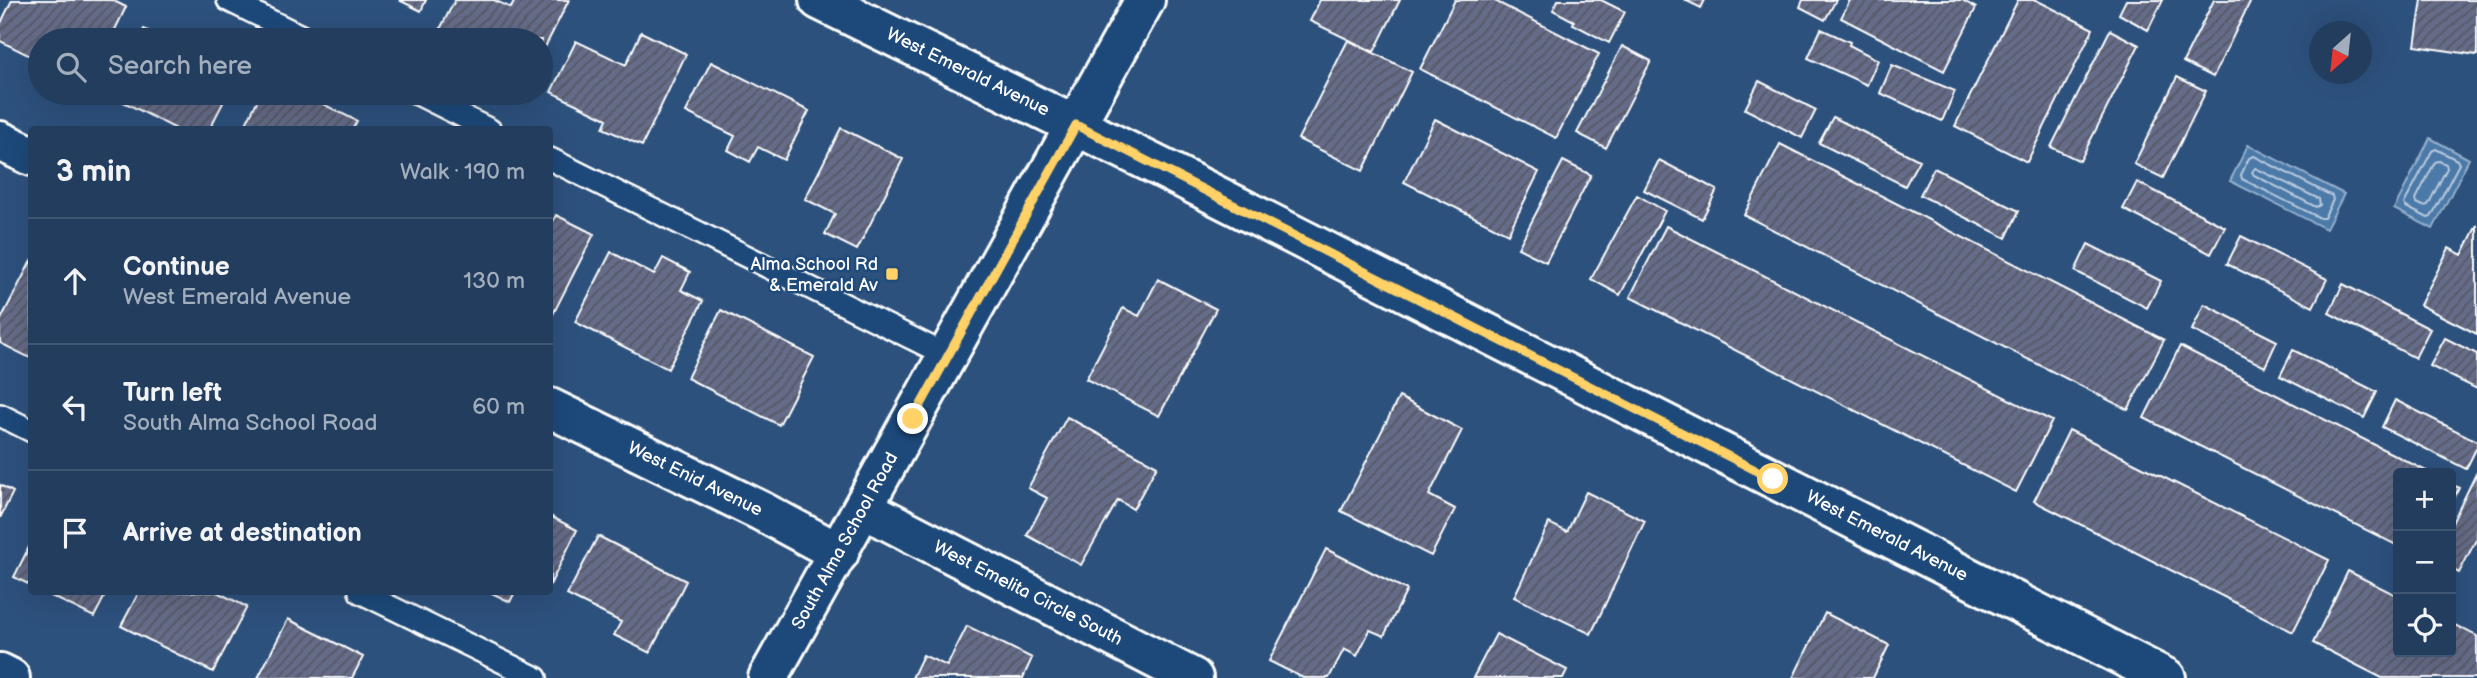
<!DOCTYPE html>
<meta charset="utf-8">
<style>
body{margin:0;font-family:"Balsamiq Sans",sans-serif;background:#2a4464;color:#f1f3f6}
.controls{position:absolute;right:21px;bottom:21px;display:grid;overflow:hidden;border-radius:7px;box-shadow:0 7px 28px #0002}
.controls button{width:63px;height:63px;display:grid;place-items:center;padding:0;border:0;border-bottom:2px solid #3f5673;background:#223d5e;color:#f1f3f6;font:35px sans-serif}
.compass{position:absolute;left:2309px;top:21px;width:63px;height:63px;border-radius:50%;background:#223d5e;box-shadow:0 7px 28px #0002;rotate:207deg}
.stop{position:absolute;width:21px;height:21px;margin:-16px;border:5px solid #ffd166;border-radius:50%;background:#fff}
.stop.end{background:#ffd166;border-color:#fff;box-shadow:0 2px 7px #0008}
.list{margin:0;padding:0;list-style:none}
h2{display:flex;justify-content:space-between;align-items:center;height:91px;margin:0;padding:0 28px;font-size:30px}
h2 small{font-size:23px;font-weight:400;color:#a2aebc}
.list li{display:grid;grid-template-columns:46px 1fr auto;gap:21px;align-items:center;box-sizing:border-box;height:126px;padding:0 28px;border-top:2px solid #3f5673}
.list b{display:block;font-size:26px;white-space:nowrap}
.list p{margin:0;font-size:23px;white-space:nowrap;color:#a2aebc}
.list em{font-size:23px;font-style:normal;color:#a2aebc}
.icon{flex:none;width:38px;height:38px;fill:none;stroke:currentColor;stroke-width:2;stroke-linecap:round;stroke-linejoin:round}
.map{position:relative;flex:none;width:2477px;height:678px;overflow:hidden}
.search{position:absolute;background:#223d5e;box-shadow:0 7px 28px #0002;left:28px;top:28px;width:525px;height:77px;display:flex;align-items:center;gap:18px;box-sizing:border-box;padding:0 24px;border-radius:38px;color:#a2aebc;font-size:26px}
.panel{position:absolute;background:#223d5e;box-shadow:0 7px 28px #0002;left:28px;top:126px;width:525px;height:469px;border-radius:7px}
.map>svg:first-child{display:block}
.water{fill:#4c79a8;stroke:#94afcb;stroke-width:2}
.lines{fill:none;stroke-linecap:round;stroke-linejoin:round}
.shore{stroke:#b7c9dc;stroke-width:2}
.building{fill:url(#building-hatch);stroke:#fff;stroke-width:2}
.service-casing{stroke:#fff;stroke-width:26}
.minor-casing{stroke:#fff;stroke-width:44}
.secondary-casing{stroke:#fff;stroke-width:44}
.service{stroke:#1f4a7a;stroke-width:21}
.minor{stroke:#1f4a7a;stroke-width:38}
.secondary{stroke:#1f4a7a;stroke-width:38}
.route{stroke:#ffd166;stroke-width:9}
.poi-dot{fill:#ffd166;stroke:#1f4a7a;stroke-width:2.5}
.labels{text-anchor:middle;dominant-baseline:central;stroke-width:5;stroke-linejoin:round;paint-order:stroke}
.street-label{font-size:18px;fill:#fff;stroke:#1f4a7a}
.poi-label{font-size:18px;fill:#fff;stroke:#1f4a7a;text-anchor:end}
</style>
<div class="map">
<svg width="2477" height="678" viewBox="0 0 2477 678">
<defs>
<pattern id="building-hatch" width="6" height="6" patternUnits="userSpaceOnUse" patternTransform="scale(1.75)"><rect width="6" height="6" fill="#656c89"/><path d="M-1 1l2-2M0 6l6-6M5 7l2-2" fill="none" stroke="#555761"/></pattern>
</defs>
<rect width="100%" height="100%" fill="#2d517d"/>
<filter id="ink" filterUnits="userSpaceOnUse"><feTurbulence type="fractalNoise" baseFrequency=".0143" numOctaves="2"/><feDisplacementMap in="SourceGraphic" scale="14" xChannelSelector="R" yChannelSelector="G"/><feConvolveMatrix kernelMatrix="1 2 1 2 8 2 1 2 1" color-interpolation-filters="sRGB"/></filter>
<g filter="url(#ink)">
<!-- water -->
<path class="water" d="M2430 138 2469 159 2433 229 2394 209Z
M2248 145 2344 194 2326 229 2230 181Z"/>
<g class="lines">
<!-- shore -->
<path class="shore" d="M2436 149 2457 160 2459 164 2431 217 2428 218 2406 207 2404 204 2432 151Z
M2254 156 2332 196 2333 200 2324 218H2320L2242 179 2241 175 2249 158Z
M2439 161 2446 164 2447 168 2428 205 2423 206 2417 203 2416 199 2435 162Z
M2255 168 2319 199 2320 205 2316 207 2254 175 2252 172Z"/>
</g>
<!-- building -->
<path class="building" d="M12 0H112L126 7 110 40H40V61L0 41V25Z
M399 0H426L421 11Z
M455 0H494L511 8 515 0H569L541 55V40H453L438 33Z
M1320 0H1400L1374 52 1310 21Z
M1455 0H1493L1599 54 1556 138 1420 69Z
M1558 0H1601L1625 12 1609 43 1573 24 1574 21 1553 10Z
M1685 0H1705L1701 8Z
M1803 0H1836L1825 20 1800 7Z
M1850 0H1962L1976 8 1944 71 1841 18Z
M2018 0H2036L2093 29 2027 162 1955 126Z
M2126 0H2163L2148 30 2119 14Z
M2214 0H2251L2213 77 2183 62Z
M2422 0H2477V55L2415 46Z
M144 29 166 40H138Z
M1821 29 1850 42 1849 45 1878 60 1867 85 1808 58Z
M2110 30 2139 45 2080 161 2051 147Z
M641 32 686 54 642 146 603 128 607 119 551 92 576 41 626 65Z
M1348 40 1412 72 1363 171 1298 139Z
M1622 46 1651 61 1606 148 1577 133Z
M711 62 809 111 784 160 758 147 750 162 728 150 735 136 686 112Z
M1892 65 1955 91 1942 121 1880 93Z
M2177 77 2206 91 2163 178 2134 164Z
M1759 81 1816 110 1802 138 1745 109Z
M111 93H228L209 130H178L110 95Z
M261 93H301L357 121 352 130H243Z
M1833 117 1919 160 1905 186 1819 143Z
M1435 119 1539 172 1508 234 1404 182Z
M841 128 903 159 857 250 825 234 835 214 805 199Z
M1780 144 2164 340 2128 410 1744 215Z
M1659 160 1717 190 1702 219 1644 190Z
M1563 161 1591 175 1546 262 1518 248Z
M1934 168 2019 211 2006 238 1920 195Z
M2137 182 2225 227 2211 254 2123 209Z
M1637 195 1665 211 1620 295 1591 279Z
M556 215 594 234 551 318 550 228Z
M2477 225V334L2420 305 2449 248 2462 255Z
M1666 226 2052 421 2016 492 1630 297Z
M2241 236 2327 279 2313 307 2227 264Z
M2088 244 2161 281 2147 308 2075 271Z
M611 252 654 275 663 258 690 272 681 290 703 301 668 369 575 322Z
M32 259V359L0 343V321Z
M1158 279 1216 309 1159 416 1086 379 1123 308 1139 316Z
M2343 284 2430 329 2415 358 2329 313Z
M2204 304 2277 341 2265 367 2192 330Z
M721 310 814 357 779 425 687 378Z
M2445 338 2477 354V389L2430 366Z
M2180 346 2430 473H2398V546L2144 418Z
M2293 350 2377 392 2364 418 2280 376Z
M1399 397 1462 430 1429 495 1455 509 1431 556 1341 511Z
M2395 400 2477 441V447L2466 469 2382 427Z
M1067 417 1157 466 1133 509 1118 500 1081 565 1027 535 1047 498 1028 488Z
M2069 430 2329 560 2293 632 2034 501Z
M2477 472V538L2459 573 2451 569V525Z
M2451 484 2459 488 2451 504Z
M0 485 13 492 0 518Z
M1586 492 1645 521 1591 634 1514 597 1549 523 1567 532Z
M550 516 577 530 550 585Z
M598 536 686 581 650 653 614 635 621 622 567 595Z
M32 541V586L14 577Z
M1326 549 1407 590 1384 636 1370 630 1357 656 1344 649 1329 678H1303L1269 661Z
M2348 571 2398 596V652H2451V623L2477 636V678H2382L2313 643Z
M43 592H107L94 617Z
M139 592H217L247 607 213 672 121 626Z
M490 592H515L510 602Z
M1825 613 1889 645 1873 678H1793Z
M288 619 363 657 352 678H258Z
M967 626 1032 658 1023 678H912L923 655 947 666Z
M1496 634 1567 670 1563 678H1473Z"/>
<g class="lines">
<!-- service casing -->
<g class="service-casing">
<path id="service" d="M228 0 309 40
M416 93 490 130
M550 159 948 356
M0 415 32 431
M360 592 536 678"/>
</g>
<!-- minor casing -->
<g class="minor-casing">
<path id="minor" d="M819 0 1160 167 2166 678
M0 141 32 156
M550 408 761 511 839 553
M863 508 1193 678
M0 673 10 678"/>
</g>
<!-- secondary casing -->
<g class="secondary-casing">
<path id="secondary" d="M768 678 1145 0"/>
</g>
<!-- service -->
<use href="#service" class="service"/>
<!-- minor -->
<use href="#minor" class="minor"/>
<!-- secondary -->
<use href="#secondary" class="secondary"/>
</g>
</g>
<g class="lines" filter="url(#ink)">
<!-- route -->
<path class="route" d="M913 419 1076 125 1773 479"/>
</g>
<!-- markers -->
<rect class="poi-dot" x="885" y="267" width="14" height="14" rx="3.5"/>
<g class="labels">
<!-- street labels -->
<g class="street-label">
<text transform="translate(968 72) rotate(26)">West Emerald Avenue</text>
<text transform="translate(695 479) rotate(26)">West Enid Avenue</text>
<text transform="translate(1887 536) rotate(27)">West Emerald Avenue</text>
<text transform="translate(845 541) rotate(-61)">South Alma School Road</text>
<text transform="translate(1028 593) rotate(27)">West Emelita Circle South</text>
</g>
<!-- poi labels -->
<g class="poi-label">
<text x="878" y="264">Alma School Rd<tspan x="878" dy="21">&amp; Emerald Av</tspan></text>
</g>
</g>
</svg>
<div class="controls">
<button>+</button>
<button>−</button>
<button><svg class="icon" aria-label="locate" viewBox="0 0 24 24"><circle cx="12" cy="12" r="6"/><path d="M12 2v4M12 18v4M2 12h4M18 12h4"/></svg></button>
</div>
<svg class="compass" viewBox="-18 -18 36 36"><path d="M0-13l5 13h-10z" fill="#e53935"/><path d="M0 13l5-13h-10z" fill="#a2aebc"/></svg>
<div class="stop" style="left:1773px;top:479px"></div>
<div class="stop end" style="left:913px;top:419px"></div>
<div class="search"><svg class="icon" aria-label="search" viewBox="0 0 24 24"><circle cx="10" cy="10" r="6"/><path d="M15 15l6 6"/></svg>Search here</div>
<section class="panel">
<h2>3 min<small>Walk · 190 m</small></h2>
<ul class="list">
<li><svg class="icon" aria-label="ahead" viewBox="0 0 24 24"><path d="M12 20V5M6 11l6-6 6 6"/></svg><div><b>Continue</b><p>West Emerald Avenue</p></div><em>130 m</em></li>
<li><svg class="icon" aria-label="left" viewBox="0 0 24 24"><path d="M17 20v-9H6M10 6l-5 5 5 5"/></svg><div><b>Turn left</b><p>South Alma School Road</p></div><em>60 m</em></li>
<li><svg class="icon" aria-label="arrive" viewBox="0 0 24 24"><path d="M6 21V4h12l-3 4 3 4H6"/></svg><div><b>Arrive at destination</b></div></li>
</ul>
</section>
</div>
